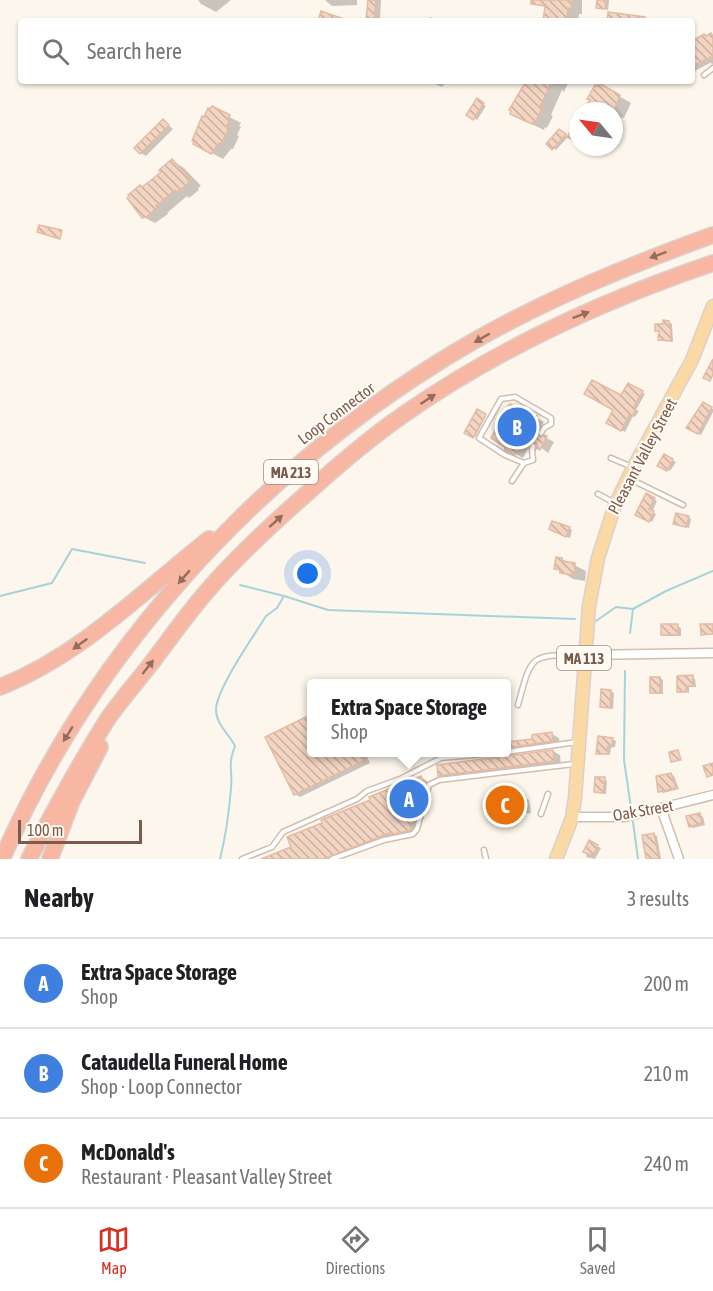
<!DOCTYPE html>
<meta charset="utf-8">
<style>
body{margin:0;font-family:"Asap Condensed",sans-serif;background:#f6f6f6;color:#202124}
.compass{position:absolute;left:569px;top:102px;width:54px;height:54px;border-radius:50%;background:#fff;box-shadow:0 2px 4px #0004;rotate:299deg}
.scale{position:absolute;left:18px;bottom:15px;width:124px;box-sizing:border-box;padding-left:6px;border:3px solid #7a5c4d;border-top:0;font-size:16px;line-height:21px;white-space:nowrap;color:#7a5c4d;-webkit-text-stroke:4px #fffaf3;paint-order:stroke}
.you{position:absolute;left:308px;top:574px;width:21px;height:21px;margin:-15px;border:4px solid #fff;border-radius:50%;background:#1a73e8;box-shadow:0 0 0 9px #1a73e833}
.badge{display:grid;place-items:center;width:39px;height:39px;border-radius:50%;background:#d93025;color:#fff;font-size:20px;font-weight:700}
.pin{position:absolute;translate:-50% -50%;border:3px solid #fff;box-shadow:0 2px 6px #0006}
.popup{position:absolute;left:307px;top:679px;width:204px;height:78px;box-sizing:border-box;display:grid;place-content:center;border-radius:6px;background:#fff;filter:drop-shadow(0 2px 4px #0005);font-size:20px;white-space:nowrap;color:#757577}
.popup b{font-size:22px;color:#202124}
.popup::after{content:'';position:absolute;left:50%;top:100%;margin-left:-12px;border:12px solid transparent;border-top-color:#fff}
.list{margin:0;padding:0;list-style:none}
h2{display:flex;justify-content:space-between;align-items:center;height:78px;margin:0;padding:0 24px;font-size:26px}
h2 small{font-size:20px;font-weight:400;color:#757577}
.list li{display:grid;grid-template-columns:39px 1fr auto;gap:18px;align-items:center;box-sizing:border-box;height:90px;padding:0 24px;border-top:2px solid #e0e0e0}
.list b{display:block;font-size:22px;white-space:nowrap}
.list p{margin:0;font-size:20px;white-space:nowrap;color:#757577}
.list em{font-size:20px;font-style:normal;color:#757577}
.icon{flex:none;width:33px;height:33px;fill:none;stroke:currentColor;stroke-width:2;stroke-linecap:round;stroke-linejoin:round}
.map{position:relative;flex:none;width:713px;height:859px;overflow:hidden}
.search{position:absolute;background:#fff;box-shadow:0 2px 4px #0004;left:18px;right:18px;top:18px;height:66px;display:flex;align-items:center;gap:15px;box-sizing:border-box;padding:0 21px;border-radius:6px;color:#757577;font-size:22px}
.sheet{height:348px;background:#fff}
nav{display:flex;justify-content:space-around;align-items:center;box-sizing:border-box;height:84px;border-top:2px solid #e0e0e0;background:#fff;font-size:16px;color:#757577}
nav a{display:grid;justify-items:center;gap:3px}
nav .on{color:#d93025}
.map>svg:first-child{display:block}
.shadow{fill:#0003}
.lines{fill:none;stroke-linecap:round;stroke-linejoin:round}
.stream{stroke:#a5d3da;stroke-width:2}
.building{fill:url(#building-back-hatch);stroke:#e6bba3;stroke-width:1.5}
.lane-casing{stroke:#d1beb0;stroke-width:7}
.street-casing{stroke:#d1beb0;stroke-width:11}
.primary-casing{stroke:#dad1cd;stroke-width:15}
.highway-casing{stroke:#dad1cd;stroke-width:18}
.lane{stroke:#fff;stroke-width:4}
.street{stroke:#fff;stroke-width:8}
.primary{stroke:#fbd9a5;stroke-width:12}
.highway{stroke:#f7b7a3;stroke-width:15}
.oneway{fill:#936e5e}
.labels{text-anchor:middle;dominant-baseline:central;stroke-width:4.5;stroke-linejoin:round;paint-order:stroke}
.shield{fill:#fffaf3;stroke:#a28b7f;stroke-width:1.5}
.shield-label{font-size:15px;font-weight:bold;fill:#7a5c4d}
.street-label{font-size:16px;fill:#7a5c4d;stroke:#fffaf3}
</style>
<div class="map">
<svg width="713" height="859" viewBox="0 0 713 859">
<defs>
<pattern id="building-back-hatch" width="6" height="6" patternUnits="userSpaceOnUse" patternTransform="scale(1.5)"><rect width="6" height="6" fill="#f3d5c3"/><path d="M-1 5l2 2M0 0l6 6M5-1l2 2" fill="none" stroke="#cab0a1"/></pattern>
</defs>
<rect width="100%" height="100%" fill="#fdf6ec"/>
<!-- shadow -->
<path class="shadow" d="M198 0H231L216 12 201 4Z
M325 0H357V5L332 6Z
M369 0H381L380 21 368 19Z
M544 0H582V14H579L578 21H545L546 6Z
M599 0H609L608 10 598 7Z
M430 17 441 21H426Z
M711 34 713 36V64L710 63 693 72 692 43Z
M428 81H447L442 87Z
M528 81H569L564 92 562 90 551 115 553 116 547 128 545 127 544 130 523 120Z
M601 86 631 103 624 118 622 117 614 132V111H586Z
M477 100 486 106 477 120 468 115Z
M212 108 241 123 239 126 241 127 237 135 239 136 233 149H231L223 159 206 150 196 130 203 118 204 119Z
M163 121 173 129 146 156 141 153Z
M563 132 568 137 556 150 553 148Z
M588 147H608L603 155Z
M173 161 184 168 201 186 198 188 199 190 189 198 187 196 167 213 168 214 155 223 143 217 142 188 163 172Z
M668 322 672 324 673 342 660 340V332L656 330Z
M628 385 645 394 636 410 639 411 635 417 633 416 625 432 608 423Z
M703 404 713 409V412L701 435 688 428Z
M477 411 486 416 475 437 466 432Z
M527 412 544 422 541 427 546 430 543 436 554 442 548 453 539 446 535 452 528 449 523 458 514 453Z
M665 456 676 462 670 471 660 465Z
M647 495 657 501 652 512 656 514 652 522 637 515Z
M688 517 691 519 689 528 678 525Z
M569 528 572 530 570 538 556 532Z
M562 559 586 571 585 581 573 579 556 568Z
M678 626 681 628V636H666L663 634Z
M692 677 695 679 696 687H689V693L679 691Z
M660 678 663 680V694H655L651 692Z
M611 691 614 693 613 709 604 708 601 706Z
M552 734 559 738 560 745 506 752V744L534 740Z
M612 739 616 741 615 747H611L610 755 598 753Z
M553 751 560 755 561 765 447 779 440 775Z
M312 752H365L370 763 300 797 295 794Z
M671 774 674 776 679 789 663 793 659 791Z
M421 777 428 782 431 789 419 796 425 810 415 814 420 827 417 828 418 834 397 837 341 859H265L293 848 324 823Z
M604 779 607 781 606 794 598 793 595 791Z
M524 797 529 800 531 813 492 817 487 814Z
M700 815 703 817 705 825 693 828 690 826Z
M653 834 657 836 661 859H648Z
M589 842 601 848 595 859 586 857Z"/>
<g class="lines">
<!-- stream -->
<path class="stream" d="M240 585 284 596 328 610 575 619
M0 596 52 583 72 549 145 563
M596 621 616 607 633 609
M630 633 633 609 666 591 713 571
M625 671 624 760 631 808
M633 822 638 859
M220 859C226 835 229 813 231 788 233 769 227 767 235 746 229 734 216 724 216 710 216 689 254 636 266 616L277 608 284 596"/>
</g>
<!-- building -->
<path class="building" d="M368 0H376L374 20H366Z
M531 0H572L571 9 568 8 567 19H564V21H543L545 6 531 4Z
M597 0H606L605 9 596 8Z
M321 11 347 20V21H318Z
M608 12 645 17V21H607Z
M711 33 713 36V56L692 66V41L704 34 706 36Z
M526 81H552L540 107 542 108 535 123 533 122 532 124 510 114 511 111 509 110Z
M599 83 620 95 614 111H589L585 109 590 100 587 99 595 85 597 86Z
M477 98 484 103 473 120 466 115Z
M212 106 230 115 228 118 230 119 226 127 229 128 221 144 219 143 211 154 193 144 194 142 192 141 202 116 204 117 208 108 210 109Z
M578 117V143L567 137Z
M163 119 169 125 140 154 134 148Z
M559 129 566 134 552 150 546 144Z
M172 159 190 179 188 181 189 183 177 192 175 190 156 206 158 207 146 217 142 218 127 198 129 196 128 195 140 185 142 187 150 181 161 172 159 170Z
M39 225 62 230 60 239 37 232Z
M663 320 669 321 671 331V341L658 340 659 331H655V324H663Z
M713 359V374L710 381 703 378Z
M592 380 621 395 628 383 643 391 634 407 636 408 632 417 629 415 621 431 606 423 613 410 584 394Z
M703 402 712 407 698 434 686 428Z
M510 404 525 413 526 410 537 416 534 421 539 424 536 430 537 434 540 437 545 435 547 436 540 450 537 448 536 443 532 442 527 449 520 446 515 455 505 450V447L491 438 499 424 497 422Z
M477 409 486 414 473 438 464 433Z
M664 454 673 459 667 471 657 466Z
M646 493 655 498 649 509 654 511 649 522 635 515Z
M676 513 689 516 686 527 673 524Z
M552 521 570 527 566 537 549 529Z
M556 557 562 558V561L575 563 574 575 560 573V570L554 569Z
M661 624H678V635H661Z
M700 624H713V634L701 635Z
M693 675V686H686V692H677V676Z
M650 677H660V693H650Z
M601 689 611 690 610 708 600 707Z
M312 714V753H362L365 760 294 795 265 737Z
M552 732 553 741 507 748V742L532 739V735Z
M598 736 613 738 612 747 608 746 607 754H596Z
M553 750 554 761 438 776 437 765Z
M678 750 681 760 671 762 669 752Z
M713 763V775L707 777 703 766Z
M671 773 676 788 658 792 656 776Z
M421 776 424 787 413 791 418 805 408 810 413 823 410 824 411 830 390 835 389 833 324 859H261L291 847 287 837 322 823 321 820 370 800 369 797Z
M595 777H605L603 793 594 792Z
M524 795 526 810 486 815 484 800Z
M700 813 702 823 689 827 686 816Z
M654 833 659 859H646L642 835Z
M589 840 598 845 593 856 583 852Z"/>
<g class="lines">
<!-- lane casing -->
<g class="lane-casing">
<path id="lane" d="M704 75 713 68
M611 458 632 467
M524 463 533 460 532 449 533 446
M630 479 683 505
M512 481 524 463 505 455 479 438 501 399 515 397 551 418V424L544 428 541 433
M598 494 613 502
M518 705C532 653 530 655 584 655
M506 752 577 742
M541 814 548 794
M484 850 486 859
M242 859 272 847 283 832 357 799 367 791 400 779 441 758 506 752
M332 859 384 840 413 834 417 829 429 785 439 780 574 764"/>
</g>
<!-- street casing -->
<g class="street-casing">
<path id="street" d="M584 655 713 653
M661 808 679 859
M572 817H625L713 795"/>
</g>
<!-- primary casing -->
<g class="primary-casing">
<path id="primary" d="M556 859 572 818 575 798 589 606 598 558 615 505 633 468 692 360 713 306"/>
</g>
<!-- highway casing -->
<g class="highway-casing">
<path id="highway" d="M0 687C81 655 142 592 209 539
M2 859C92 653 252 478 442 360 527 307 619 269 713 235
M29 859C53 812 79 765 107 720 120 701 136 683 150 665 169 640 187 614 208 590 237 556 271 525 305 495 336 467 368 439 403 415 497 349 604 300 713 263
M50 859 72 801 100 747"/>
</g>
<!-- lane -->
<use href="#lane" class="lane"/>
<!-- street -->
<use href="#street" class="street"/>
<!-- primary -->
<use href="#primary" class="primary"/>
<!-- highway -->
<use href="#highway" class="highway"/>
</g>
<!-- one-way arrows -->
<defs><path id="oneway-solid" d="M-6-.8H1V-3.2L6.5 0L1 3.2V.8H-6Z" transform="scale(1.5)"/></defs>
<g class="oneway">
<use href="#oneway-solid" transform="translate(658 255) rotate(160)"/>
<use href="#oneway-solid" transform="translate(581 315) rotate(-21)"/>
<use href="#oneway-solid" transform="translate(482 338) rotate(150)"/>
<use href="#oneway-solid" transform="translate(428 399) rotate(-33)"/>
<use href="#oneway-solid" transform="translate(276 521) rotate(-42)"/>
<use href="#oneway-solid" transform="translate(184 577) rotate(131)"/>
<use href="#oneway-solid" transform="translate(80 644) rotate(144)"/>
<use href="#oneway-solid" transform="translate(148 667) rotate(-52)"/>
<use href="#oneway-solid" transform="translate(68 734) rotate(122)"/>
</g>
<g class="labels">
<!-- shield labels -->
<g class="shield">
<rect x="264" y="460" width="54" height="24" rx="4.5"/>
<rect x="557" y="646" width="54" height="24" rx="4.5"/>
</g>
<g class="shield-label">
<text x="291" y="472">MA 213</text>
<text x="584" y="658">MA 113</text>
</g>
<!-- street labels -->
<g class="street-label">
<text transform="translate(336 413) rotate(-37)">Loop Connector</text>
<text transform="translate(642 456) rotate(-62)">Pleasant Valley Street</text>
<text transform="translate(643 810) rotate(-10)">Oak Street</text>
</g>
</g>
</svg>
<svg class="compass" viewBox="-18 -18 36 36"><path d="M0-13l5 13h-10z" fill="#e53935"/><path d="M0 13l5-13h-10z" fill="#757577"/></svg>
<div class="scale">100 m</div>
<div class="you"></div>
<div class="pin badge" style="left:409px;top:799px;background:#3f7fe0">A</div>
<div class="popup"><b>Extra Space Storage</b>Shop</div>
<div class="pin badge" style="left:517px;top:427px;background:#3f7fe0">B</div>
<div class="pin badge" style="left:505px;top:805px;background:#e8710a">C</div>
<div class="search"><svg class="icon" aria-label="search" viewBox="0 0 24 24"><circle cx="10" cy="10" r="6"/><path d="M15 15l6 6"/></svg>Search here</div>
</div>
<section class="sheet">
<h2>Nearby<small>3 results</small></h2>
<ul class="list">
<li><span class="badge" style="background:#3f7fe0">A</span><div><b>Extra Space Storage</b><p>Shop</p></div><em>200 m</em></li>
<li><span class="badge" style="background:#3f7fe0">B</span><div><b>Cataudella Funeral Home</b><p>Shop · Loop Connector</p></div><em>210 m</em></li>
<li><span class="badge" style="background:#e8710a">C</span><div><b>McDonald's</b><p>Restaurant · Pleasant Valley Street</p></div><em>240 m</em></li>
</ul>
</section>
<nav>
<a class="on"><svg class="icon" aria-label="map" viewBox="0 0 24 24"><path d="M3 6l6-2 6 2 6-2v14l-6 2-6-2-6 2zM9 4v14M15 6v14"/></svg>Map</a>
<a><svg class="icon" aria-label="directions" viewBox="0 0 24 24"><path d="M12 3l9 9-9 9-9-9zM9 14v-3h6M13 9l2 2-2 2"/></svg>Directions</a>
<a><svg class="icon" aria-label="saved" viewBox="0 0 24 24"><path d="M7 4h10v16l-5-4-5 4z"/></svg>Saved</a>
</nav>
